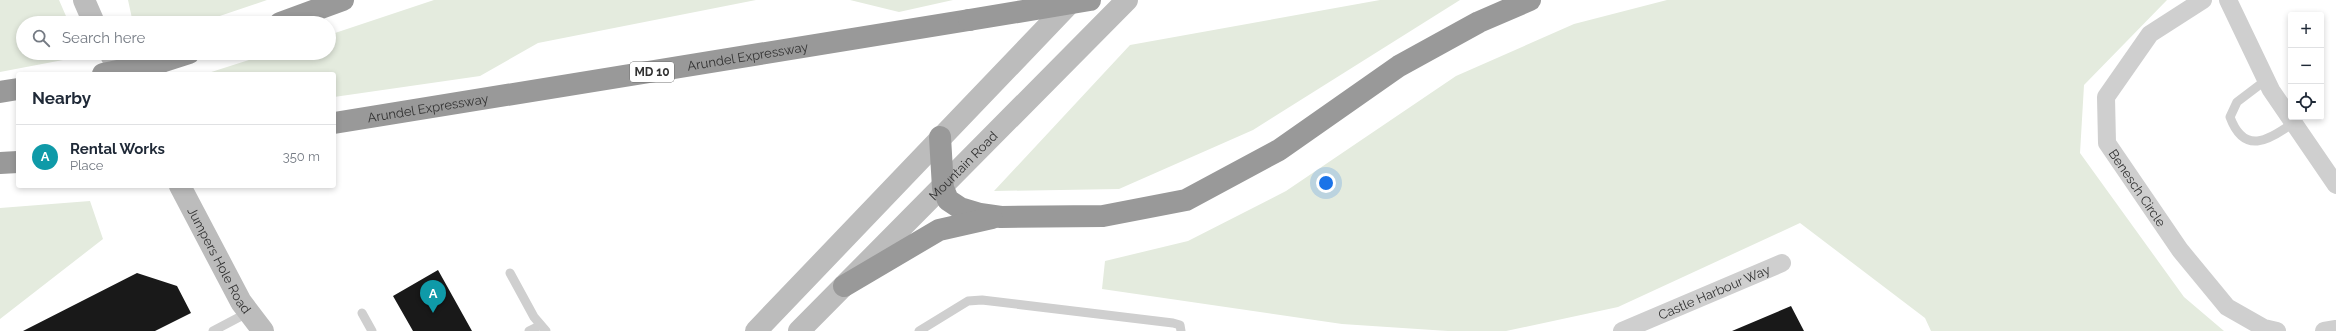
<!DOCTYPE html>
<meta charset="utf-8">
<style>
body{margin:0;font-family:Raleway,sans-serif;background:#f2f2f3;color:#1f2937}
.controls{position:absolute;right:12px;top:12px;display:grid;overflow:hidden;border-radius:4px;box-shadow:0 2px 6px #0003}
.controls button{width:36px;height:36px;display:grid;place-items:center;padding:0;border:0;border-bottom:1px solid #e0e1e3;background:#fff;color:#1f2937;font:20px sans-serif}
.you{position:absolute;left:1326px;top:183px;width:14px;height:14px;margin:-10px;border:3px solid #fff;border-radius:50%;background:#1a73e8;box-shadow:0 0 0 6px #1a73e833}
.badge{display:grid;place-items:center;width:26px;height:26px;border-radius:50%;background:#e5383f;color:#fff;font-size:13px;font-weight:700}
.pin{position:absolute;translate:-50% -33px;filter:drop-shadow(0 1px 2px #0008)}
.pin::after{content:'';position:absolute;top:21px;width:14px;height:12px;background:inherit;clip-path:polygon(0 0,100% 0,50% 100%)}
.list{margin:0;padding:0;list-style:none}
h2{display:flex;justify-content:space-between;align-items:center;height:52px;margin:0;padding:0 16px;font-size:17px}
h2 small{font-size:13px;font-weight:400;color:#747a83}
.list li{display:grid;grid-template-columns:26px 1fr auto;gap:12px;align-items:center;box-sizing:border-box;height:64px;padding:0 16px;border-top:1px solid #e0e1e3}
.list b{display:block;font-size:15px;white-space:nowrap}
.list p{margin:0;font-size:13px;white-space:nowrap;color:#747a83}
.list em{font-size:13px;font-style:normal;color:#747a83}
.icon{flex:none;width:22px;height:22px;fill:none;stroke:currentColor;stroke-width:2;stroke-linecap:round;stroke-linejoin:round}
.map{position:relative;flex:none;width:2336px;height:331px;overflow:hidden}
.search{position:absolute;background:#fff;box-shadow:0 2px 6px #0003;left:16px;top:16px;width:320px;height:44px;display:flex;align-items:center;gap:10px;box-sizing:border-box;padding:0 14px;border-radius:22px;color:#747a83;font-size:15px}
.panel{position:absolute;background:#fff;box-shadow:0 2px 6px #0003;left:16px;top:72px;width:320px;height:116px;border-radius:4px}
.map>svg:first-child{display:block}
.green{fill:#e4ebde}
.building{fill:#191919}
.lines{fill:none;stroke-linecap:round;stroke-linejoin:round}
.service{stroke:#cfcfcf;stroke-width:9}
.minor{stroke:#cfcfcf;stroke-width:18}
.secondary{stroke:#bcbcbc;stroke-width:22}
.motorway{stroke:#999;stroke-width:22}
.motorway-bridge{stroke:#999;stroke-width:22}
.labels{text-anchor:middle;dominant-baseline:central;stroke-width:4;stroke-linejoin:round;paint-order:stroke}
.shield{fill:#fff;stroke:#707070;stroke-width:1}
.shield-label{font-size:12px;font-weight:bold;fill:#323232}
.street-label{font-size:13px;fill:#323232;stroke:#fff}
</style>
<div class="map">
<svg width="2336" height="331" viewBox="0 0 2336 331">
<rect width="100%" height="100%" fill="#fff"/>
<!-- green -->
<path class="green" d="M0 0H59L69 23H23V53H83L84 56 0 72Z
M128 0H267L199 23H133Z
M434 0H756L538 43 480 76 334 97V74H205L271 53H329V35Z
M850 0H953L899 12Z
M1380 0H1460L1253 130 1119 189 994 191 1130 45Z
M1667 0H2167L2084 85 2080 153 2184 297 2224 331H1931L1925 318 1800 223 1618 307 1506 331H1448L1342 324 1102 289 1105 261 1188 241 1286 191 1456 76 1574 24Z
M90 201 103 239 0 319V208Z"/>
<!-- building -->
<path class="building" d="M438 270 472 331H413L393 296Z
M137 273 177 286 191 313 155 331H23Z
M1791 306 1804 331H1732Z"/>
<g class="lines">
<!-- service -->
<path class="service" d="M2266 80 2237 102 2230 117C2244 155 2268 141 2293 123
M510 273 534 317 546 331
M362 313 372 331
M213 331 249 312
M529 331 541 325
M919 331 968 301 982 300 1173 323 1180 325 1181 331"/>
<!-- minor -->
<g class="minor">
<path id="s1" d="M2203 0 2150 34 2106 97 2107 143 2180 250 2227 307 2264 328 2277 331"/>
<path d="M2228 0 2271 90 2336 185"/>
<path id="s2" d="M1622 331 1782 263"/>
<path d="M2324 331 2336 329"/>
</g>
<!-- secondary -->
<g class="secondary">
<path d="M84 0 94 23"/>
<path d="M110 53 121 74"/>
<path id="s3" d="M180 186 241 302 263 331"/>
<path d="M756 331 1073 0"/>
<path id="s4" d="M799 331 1127 0"/>
</g>
<!-- motorway -->
<g class="motorway">
<path d="M280 23 343 0"/>
<path d="M161 62 189 53"/>
<path d="M0 92 18 89"/>
<path id="s5" d="M334 123 969 20"/>
<path d="M940 137 943 188 948 200 960 208 980 214 1001 217 1103 216 1186 200 1279 150 1399 66 1479 22 1530 0"/>
<path d="M0 163 18 162"/>
<path d="M844 286 939 230 992 218"/>
</g>
<!-- motorway-bridge -->
<path class="motorway-bridge" d="M969 20 1090 0
M103 74 161 62"/>
</g>
<g class="labels">
<!-- shield labels -->
<rect class="shield" x="630" y="62" width="44" height="20" rx="3"/>
<g class="shield-label">
<text x="652" y="72">MD 10</text>
</g>
<!-- street labels -->
<g class="street-label">
<text stroke="none"><textPath href="#s5" startOffset="419">Arundel Expressway</textPath></text>
<text stroke="none"><textPath href="#s5" startOffset="95">Arundel Expressway</textPath></text>
<text stroke="none"><textPath href="#s4" startOffset="233">Mountain Road</textPath></text>
<text stroke="none"><textPath href="#s1" startOffset="240">Benesch Circle</textPath></text>
<text stroke="none"><textPath href="#s3" startOffset="84">Jumpers Hole Road</textPath></text>
<text stroke="none"><textPath href="#s2" startOffset="100">Castle Harbour Way</textPath></text>
</g>
</g>
</svg>
<div class="controls">
<button>+</button>
<button>−</button>
<button><svg class="icon" aria-label="locate" viewBox="0 0 24 24"><circle cx="12" cy="12" r="6"/><path d="M12 2v4M12 18v4M2 12h4M18 12h4"/></svg></button>
</div>
<div class="you"></div>
<div class="pin badge" style="left:433px;top:313px;background:#0f9aa8">A</div>
<div class="search"><svg class="icon" aria-label="search" viewBox="0 0 24 24"><circle cx="10" cy="10" r="6"/><path d="M15 15l6 6"/></svg>Search here</div>
<section class="panel">
<h2>Nearby<small></small></h2>
<ul class="list">
<li><span class="badge" style="background:#0f9aa8">A</span><div><b>Rental Works</b><p>Place</p></div><em>350 m</em></li>
</ul>
</section>
</div>
